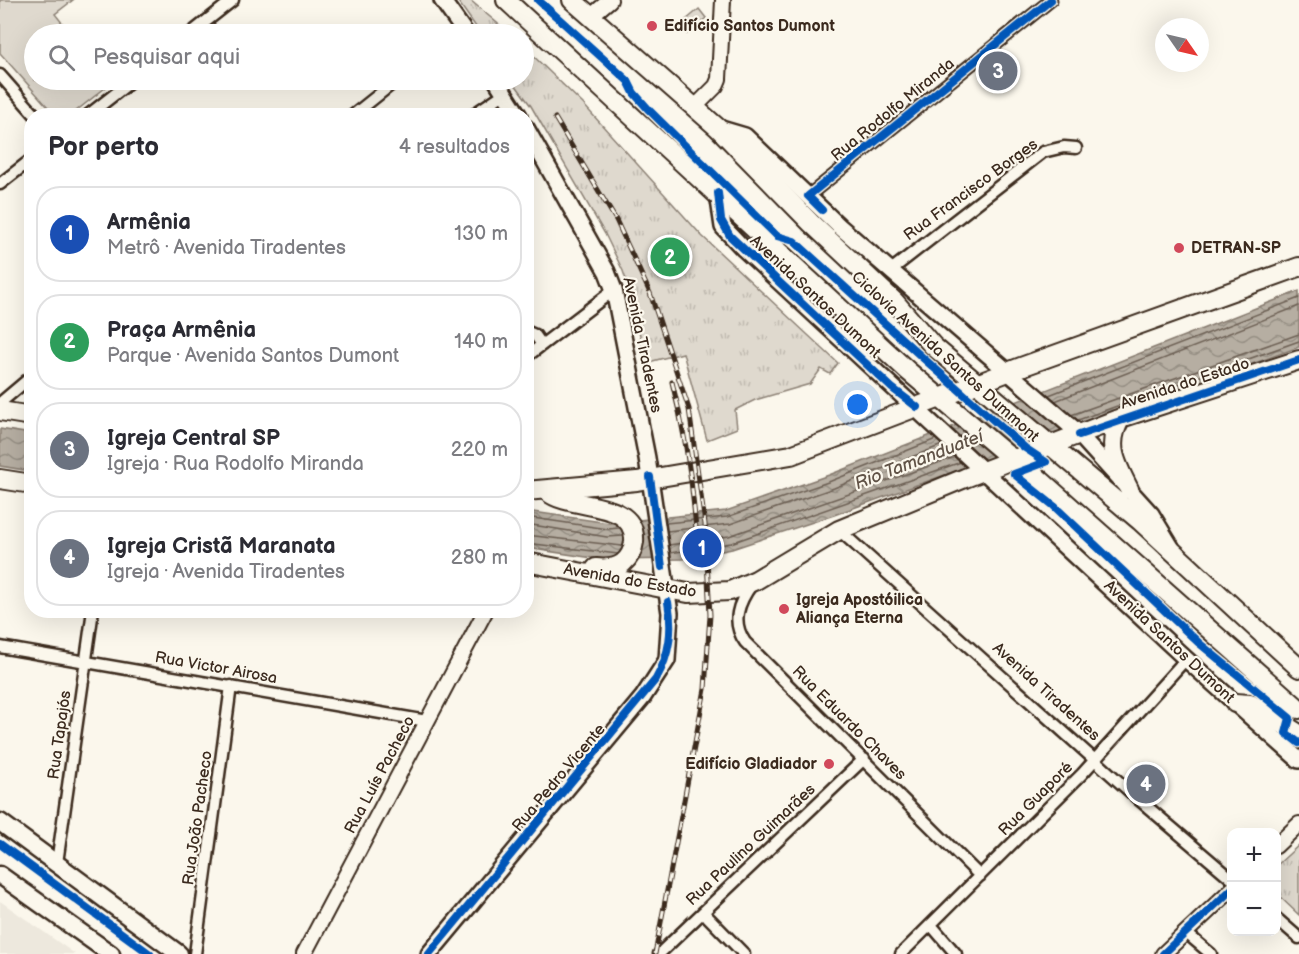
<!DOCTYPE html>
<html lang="pt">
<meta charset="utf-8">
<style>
body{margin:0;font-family:"Balsamiq Sans",sans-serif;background:#f2f2f3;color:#2b2b33}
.controls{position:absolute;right:18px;bottom:18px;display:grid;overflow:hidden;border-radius:12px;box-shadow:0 6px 24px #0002}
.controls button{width:54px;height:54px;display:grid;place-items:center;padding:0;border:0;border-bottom:2px solid #e1e1e2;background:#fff;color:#2b2b33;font:30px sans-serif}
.compass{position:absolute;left:1155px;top:18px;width:54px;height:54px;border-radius:50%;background:#fff;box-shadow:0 6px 24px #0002;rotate:124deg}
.you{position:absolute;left:858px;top:405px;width:21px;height:21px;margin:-15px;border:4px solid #fff;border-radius:50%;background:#1a73e8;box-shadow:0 0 0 9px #1a73e833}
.badge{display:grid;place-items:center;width:39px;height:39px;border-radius:50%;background:#ea580c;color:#fff;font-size:20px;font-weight:700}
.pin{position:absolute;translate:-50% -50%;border:3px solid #fff;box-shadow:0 2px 6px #0006}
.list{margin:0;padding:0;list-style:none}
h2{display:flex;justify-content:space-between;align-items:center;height:78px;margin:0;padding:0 24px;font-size:26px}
h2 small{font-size:20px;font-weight:400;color:#7c7c81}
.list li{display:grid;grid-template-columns:39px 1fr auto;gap:18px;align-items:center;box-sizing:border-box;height:96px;margin:0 12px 12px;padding:0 12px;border:2px solid #e1e1e2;border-radius:24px}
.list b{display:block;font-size:22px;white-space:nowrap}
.list p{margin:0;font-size:20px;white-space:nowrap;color:#7c7c81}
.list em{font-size:20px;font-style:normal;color:#7c7c81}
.icon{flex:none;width:33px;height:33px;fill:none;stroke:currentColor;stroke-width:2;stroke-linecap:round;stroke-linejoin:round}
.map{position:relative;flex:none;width:1299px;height:954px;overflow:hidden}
.search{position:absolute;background:#fff;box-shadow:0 6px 24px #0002;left:24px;top:24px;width:510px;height:66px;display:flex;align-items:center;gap:15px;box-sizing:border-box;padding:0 21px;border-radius:33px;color:#7c7c81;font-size:22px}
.panel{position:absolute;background:#fff;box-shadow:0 6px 24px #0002;left:24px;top:108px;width:510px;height:510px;border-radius:24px}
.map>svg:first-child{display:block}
.built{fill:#ede8dd}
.grass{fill:url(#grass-tufts);stroke:#8d8276;stroke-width:1.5}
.garden{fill:#dfd9ce;stroke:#8d8276;stroke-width:1.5}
.water{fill:url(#water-waves);stroke:#85796d;stroke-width:1.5}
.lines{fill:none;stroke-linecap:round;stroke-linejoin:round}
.shore{stroke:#6c5f53;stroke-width:1.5}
.minor-casing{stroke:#3b2a1e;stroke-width:15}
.tertiary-casing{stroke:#3b2a1e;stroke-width:18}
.secondary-casing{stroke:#3b2a1e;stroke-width:20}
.primary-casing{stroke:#3b2a1e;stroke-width:21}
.trunk-casing{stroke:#3b2a1e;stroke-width:22}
.minor{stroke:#fbf7ec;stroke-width:10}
.tertiary{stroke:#fbf7ec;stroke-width:14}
.secondary{stroke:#fbf7ec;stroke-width:15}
.primary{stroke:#fbf7ec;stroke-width:16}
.trunk{stroke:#fbf7ec;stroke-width:18}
.rail-casing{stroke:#3b2a1e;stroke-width:5}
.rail{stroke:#fbf7ec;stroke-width:3;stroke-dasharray:9;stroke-linecap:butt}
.cycleway-casing{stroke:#fbf7ec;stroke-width:11}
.cycleway{stroke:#0057b8;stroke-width:8}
.poi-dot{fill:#d1495b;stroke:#fbf7ec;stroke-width:2}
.labels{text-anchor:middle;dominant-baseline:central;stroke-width:4.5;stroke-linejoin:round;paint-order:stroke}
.poi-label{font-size:16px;font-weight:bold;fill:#3b2a1e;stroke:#fbf7ec;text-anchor:start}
.street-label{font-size:16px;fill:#3b2a1e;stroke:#fbf7ec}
.water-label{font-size:18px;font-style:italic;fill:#605246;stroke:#fbf7ec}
</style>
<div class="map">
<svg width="1299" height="954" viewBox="0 0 1299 954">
<defs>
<pattern id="grass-tufts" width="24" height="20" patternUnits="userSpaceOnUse" patternTransform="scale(1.5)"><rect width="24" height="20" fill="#dfd9ce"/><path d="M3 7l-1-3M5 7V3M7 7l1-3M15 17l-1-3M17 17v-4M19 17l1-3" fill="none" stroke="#c0bab0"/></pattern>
<pattern id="water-waves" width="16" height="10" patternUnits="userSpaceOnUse" patternTransform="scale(1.5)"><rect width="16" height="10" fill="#b6aea2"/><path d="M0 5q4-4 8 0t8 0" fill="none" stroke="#958e83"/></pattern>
</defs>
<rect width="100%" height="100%" fill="#fbf7ec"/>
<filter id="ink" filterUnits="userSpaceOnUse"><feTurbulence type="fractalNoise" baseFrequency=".0167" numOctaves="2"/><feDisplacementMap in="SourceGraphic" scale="12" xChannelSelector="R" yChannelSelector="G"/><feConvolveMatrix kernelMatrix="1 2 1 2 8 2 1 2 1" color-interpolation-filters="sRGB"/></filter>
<g filter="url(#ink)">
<!-- built -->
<path class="built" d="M0 901 75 954H0Z"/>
<!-- grass -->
<path class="grass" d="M457 0H470L510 34H481Z
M524 47 583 104 702 236 838 363 830 374 821 369 810 384 755 400 735 410 737 428 707 440 683 353 645 363 634 303 623 271 605 234 531 106 512 80H524Z
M1299 845V915L1277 894 1276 866Z"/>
<!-- garden -->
<path class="garden" d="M0 0H73L55 14 71 34H34V80H106L110 84 71 115H55L0 53Z
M699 9 706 18 687 34 679 26Z"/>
<!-- water -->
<path class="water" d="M1299 291V347L834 515 732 549 683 559 606 560 527 548V511L609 523 726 511 829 475Z
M0 429 31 434V471L0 466Z"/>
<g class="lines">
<!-- shore -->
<path class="shore" d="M1049 395 1299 298
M1055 401 1299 306
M1071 415 1299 334
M1078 420 1299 341
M526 517 608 529 619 528
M666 523 727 517 831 481 936 439
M526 524 607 537 623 536
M667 531 730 524 834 488 942 445
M526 535 622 546
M526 543 618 554
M669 545 729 536 955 457
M670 553 731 543 961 462"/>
<!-- minor casing -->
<g class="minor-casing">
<path id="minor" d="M190 34 233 0
M0 75 36 116
M87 116 133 80
M352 116 397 80
M471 116 505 93
M0 184 32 159
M808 196 1051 0
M891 270 1043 152 1064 147 1076 148
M526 331 535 335 542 345
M526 357 614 290
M0 403 32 376
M839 530 1137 798 1232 879
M752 584C738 603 731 622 745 642L980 876
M0 647 427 721
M57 863 93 610
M703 912 744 954
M1276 918 1299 938
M931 925 956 954
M1185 932 1211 954
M195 954 231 686
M659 954 864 759
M901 954 1082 774 1186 659"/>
</g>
<!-- tertiary casing -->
<g class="tertiary-casing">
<path id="tertiary" d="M591 16 610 0
M695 107 716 86 719 79 723 0
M1276 846 1299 824
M304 954 486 610
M1163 954 1232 889"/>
</g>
<!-- secondary casing -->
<g class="secondary-casing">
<path id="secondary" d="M442 0 466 34
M496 80 519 116
M718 128 745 136 839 226 1074 429 1151 514 1171 547
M718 193 723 227 744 249 1186 659 1299 760
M429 954 643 697 667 660 670 613 647 458 614 290 607 272 526 128"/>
</g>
<!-- primary casing -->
<g class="primary-casing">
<path id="primary" d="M0 822 179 954
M0 875 111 954"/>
</g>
<!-- trunk casing -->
<g class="trunk-casing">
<path id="trunk" d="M506 0 908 371 1006 454 1028 469 1299 709
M572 0 718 128 811 223 894 301 933 346 1140 521 1299 668
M0 411 32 416
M1121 418C1105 444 1116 464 1129 489
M0 479 32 484
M526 491 637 481 791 455 1021 367 1299 267
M548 492C571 511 637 498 634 542 633 550 629 558 623 563 615 569 606 569 596 568
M526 562 688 593 730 591 756 580 839 530 965 478 1121 418 1299 360
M1235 703 1250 704 1299 734"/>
</g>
<!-- minor -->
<use href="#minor" class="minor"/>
<!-- tertiary -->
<use href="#tertiary" class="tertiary"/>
<!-- secondary -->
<use href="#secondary" class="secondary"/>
<!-- primary -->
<use href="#primary" class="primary"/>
<!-- trunk -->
<use href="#trunk" class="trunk"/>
<!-- rail casing -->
<g class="rail-casing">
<path id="rail" d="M555 118 616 220 650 293 689 409 705 524 710 615 705 689 655 954
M672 382C687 439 695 500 698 560"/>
</g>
<!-- rail -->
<use href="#rail" class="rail"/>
<!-- cycleway casing -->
<g class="cycleway-casing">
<path id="cycleway" d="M538 0 628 81 634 93 649 110 777 236 794 241 923 358 1025 448 1046 462 1014 474 1054 506 1199 643 1290 718 1286 733 1299 743
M718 193 721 220 730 236 892 388 917 407
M822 210 808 196 1051 0
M1079 435 1299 360
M650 477 662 567
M0 844 150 954
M429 954 656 679C670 654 673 630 668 602
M1163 954 1232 889"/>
</g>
<!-- cycleway -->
<use href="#cycleway" class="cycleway"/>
</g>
</g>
<!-- markers -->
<g class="poi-dot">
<circle cx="652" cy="26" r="6"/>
<circle cx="1179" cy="248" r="6"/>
<circle cx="784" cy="609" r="6"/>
<circle cx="829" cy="764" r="6"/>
</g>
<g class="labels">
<!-- poi labels -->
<g class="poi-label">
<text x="664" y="26">Edifício Santos Dumont</text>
<text x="1191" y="248">DETRAN-SP</text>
<text x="796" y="600">Igreja Apostóilica<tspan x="796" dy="18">Aliança Eterna</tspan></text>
<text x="817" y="764" text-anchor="end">Edifício Gladiador</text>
</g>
<!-- street labels -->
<g class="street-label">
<text transform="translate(893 110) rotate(-39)">Rua Rodolfo Miranda</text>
<text transform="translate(971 190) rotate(-36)">Rua Francisco Borges</text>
<text transform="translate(815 297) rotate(43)">Avenida Santos Dumont</text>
<text transform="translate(642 345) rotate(78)">Avenida Tiradentes</text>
<text transform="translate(945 357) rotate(42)">Ciclovia Avenida Santos Dummont</text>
<text transform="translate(1185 384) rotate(-18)">Avenida do Estado</text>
<text transform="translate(630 581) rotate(10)">Avenida do Estado</text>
<text transform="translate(1169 642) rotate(43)">Avenida Santos Dumont</text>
<text transform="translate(216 668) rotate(10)">Rua Victor Airosa</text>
<text transform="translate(1046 692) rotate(42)">Avenida Tiradentes</text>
<text transform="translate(849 723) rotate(45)">Rua Eduardo Chaves</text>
<text transform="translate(60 735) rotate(-82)">Rua Tapajós</text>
<text transform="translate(380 775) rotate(-62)">Rua Luís Pacheco</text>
<text transform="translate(559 778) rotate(-50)">Rua Pedro Vicente</text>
<text transform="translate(1036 799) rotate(-45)">Rua Guaporé</text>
<text transform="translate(198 818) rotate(-82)">Rua João Pacheco</text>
<text transform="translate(751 845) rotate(-43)">Rua Paulino Guimarães</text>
</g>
<!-- water labels -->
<g class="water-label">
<text transform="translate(919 460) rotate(-21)">Rio Tamanduateí</text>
</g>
</g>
</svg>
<div class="controls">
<button>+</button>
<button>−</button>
</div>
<svg class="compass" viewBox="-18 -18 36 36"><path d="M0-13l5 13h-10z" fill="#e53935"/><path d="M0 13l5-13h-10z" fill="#7c7c81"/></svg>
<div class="you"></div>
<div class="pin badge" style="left:702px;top:548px;background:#1a4fb4">1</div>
<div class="pin badge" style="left:670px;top:257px;background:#2e9e5b">2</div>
<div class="pin badge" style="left:998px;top:71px;background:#6b7280">3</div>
<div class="pin badge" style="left:1146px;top:784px;background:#6b7280">4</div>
<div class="search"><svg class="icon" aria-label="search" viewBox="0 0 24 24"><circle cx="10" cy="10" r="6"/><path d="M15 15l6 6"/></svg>Pesquisar aqui</div>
<section class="panel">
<h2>Por perto<small>4 resultados</small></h2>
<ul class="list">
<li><span class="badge" style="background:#1a4fb4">1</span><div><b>Armênia</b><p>Metrô · Avenida Tiradentes</p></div><em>130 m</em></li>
<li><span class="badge" style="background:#2e9e5b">2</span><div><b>Praça Armênia</b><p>Parque · Avenida Santos Dumont</p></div><em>140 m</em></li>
<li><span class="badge" style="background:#6b7280">3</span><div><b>Igreja Central SP</b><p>Igreja · Rua Rodolfo Miranda</p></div><em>220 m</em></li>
<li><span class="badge" style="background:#6b7280">4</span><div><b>Igreja Cristã Maranata</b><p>Igreja · Avenida Tiradentes</p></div><em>280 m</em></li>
</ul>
</section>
</div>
